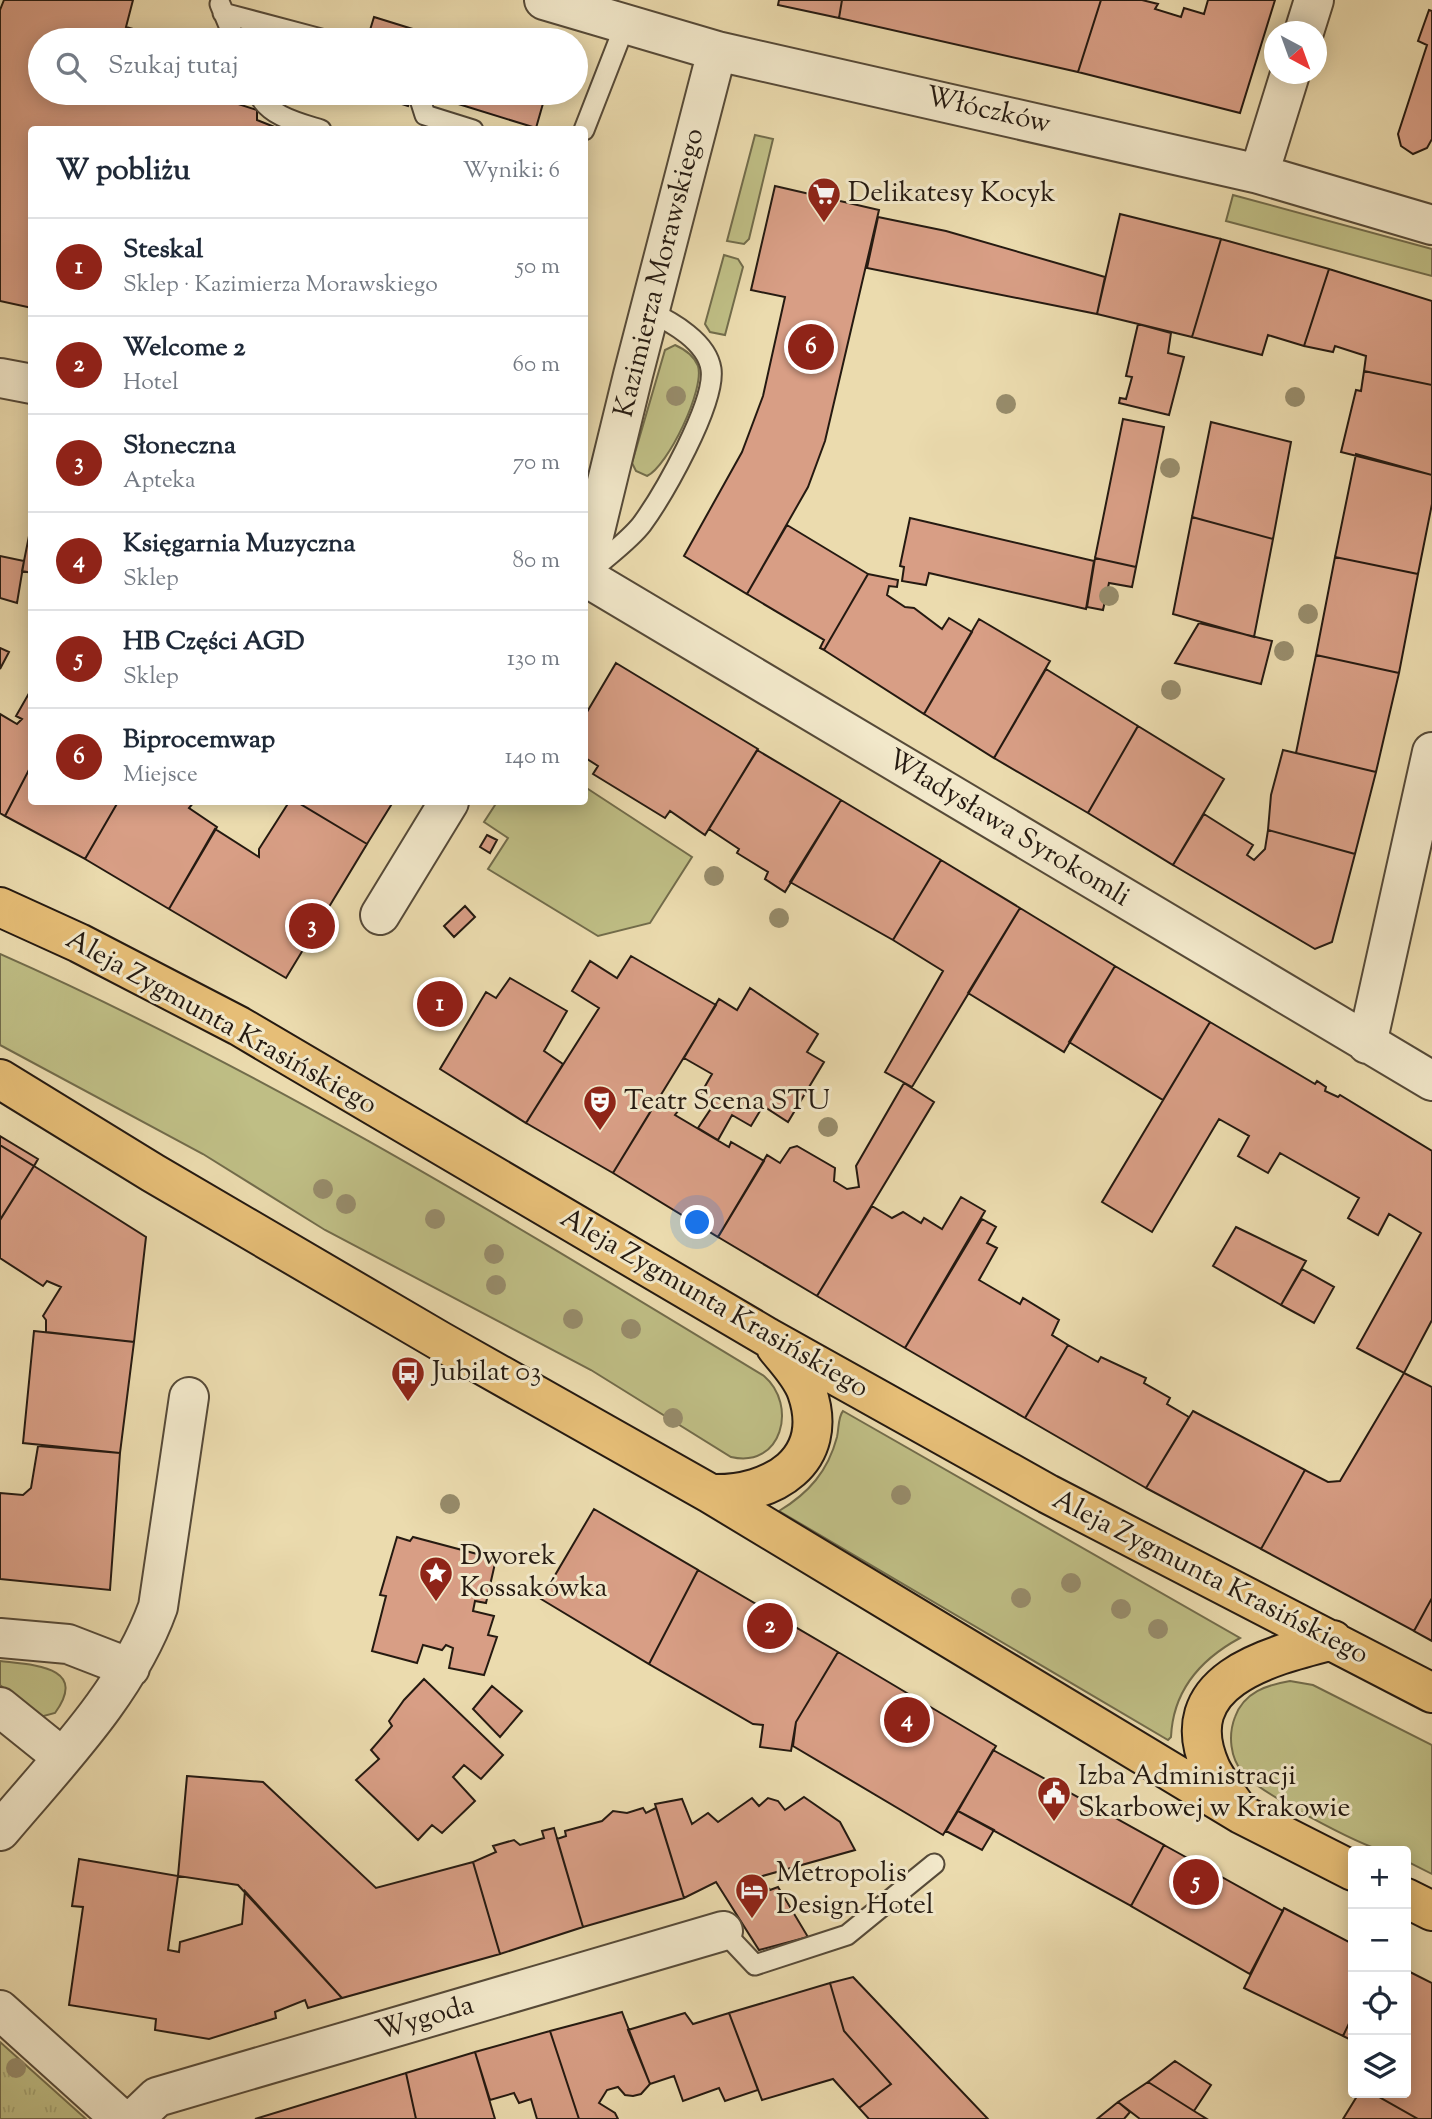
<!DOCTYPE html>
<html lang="pl">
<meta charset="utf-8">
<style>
body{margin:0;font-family:"Sorts Mill Goudy",serif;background:#f6f6f7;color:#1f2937}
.controls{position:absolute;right:21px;bottom:21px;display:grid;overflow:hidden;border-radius:7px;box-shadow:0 4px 18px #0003}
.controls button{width:63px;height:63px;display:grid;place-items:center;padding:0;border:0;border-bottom:2px solid #e0e1e3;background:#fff;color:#1f2937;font:35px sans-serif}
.compass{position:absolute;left:1264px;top:21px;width:63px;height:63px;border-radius:50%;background:#fff;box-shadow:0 4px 18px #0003;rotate:139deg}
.you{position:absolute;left:698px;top:1223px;width:24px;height:24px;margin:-18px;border:5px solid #fff;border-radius:50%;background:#1a73e8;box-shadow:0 0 0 10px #1a73e833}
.badge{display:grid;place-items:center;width:46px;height:46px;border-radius:50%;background:#8f2418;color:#fff;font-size:23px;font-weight:700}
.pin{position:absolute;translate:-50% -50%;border:4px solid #fff;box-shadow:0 2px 7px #0006}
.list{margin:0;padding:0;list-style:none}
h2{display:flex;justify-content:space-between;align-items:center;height:91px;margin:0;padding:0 28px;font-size:30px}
h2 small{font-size:23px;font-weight:400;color:#747a83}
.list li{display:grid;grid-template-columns:46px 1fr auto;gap:21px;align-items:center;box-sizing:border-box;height:98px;padding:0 28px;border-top:2px solid #e0e1e3}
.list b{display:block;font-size:26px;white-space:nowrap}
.list p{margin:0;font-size:23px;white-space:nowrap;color:#747a83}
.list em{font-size:23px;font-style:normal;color:#747a83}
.icon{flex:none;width:38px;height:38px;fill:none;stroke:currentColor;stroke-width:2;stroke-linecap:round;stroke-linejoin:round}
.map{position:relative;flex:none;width:1432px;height:2119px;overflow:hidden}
.search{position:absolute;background:#fff;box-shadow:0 4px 18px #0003;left:28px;top:28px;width:560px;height:77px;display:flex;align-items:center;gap:18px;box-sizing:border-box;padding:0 24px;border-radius:38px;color:#747a83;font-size:26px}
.panel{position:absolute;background:#fff;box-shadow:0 4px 18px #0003;left:28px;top:126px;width:560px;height:679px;border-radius:7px}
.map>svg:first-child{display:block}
.grass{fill:#bfbe85;stroke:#726c4b;stroke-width:2}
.park{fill:url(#park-tufts);stroke:#726c4b;stroke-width:2}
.building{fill:#d89e85;stroke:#251a11;stroke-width:2}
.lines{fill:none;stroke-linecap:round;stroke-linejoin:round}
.lane-casing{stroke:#564a38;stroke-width:23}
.street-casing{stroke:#564a38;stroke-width:42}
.primary-casing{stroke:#251a11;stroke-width:42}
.lane{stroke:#f2e8ca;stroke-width:19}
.street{stroke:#f2e8ca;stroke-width:38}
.primary{stroke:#e6be77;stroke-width:38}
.tree{fill:#978c6b}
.labels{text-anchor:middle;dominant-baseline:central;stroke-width:6;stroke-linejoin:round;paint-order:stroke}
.street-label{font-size:28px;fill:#251a11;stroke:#f2e8ca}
.poi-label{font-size:28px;fill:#251a11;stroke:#f2e8ca;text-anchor:start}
</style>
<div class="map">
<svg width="1432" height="2119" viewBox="0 0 1432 2119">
<defs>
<pattern id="park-tufts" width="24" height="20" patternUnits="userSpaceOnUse" patternTransform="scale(1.75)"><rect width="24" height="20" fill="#bfbe85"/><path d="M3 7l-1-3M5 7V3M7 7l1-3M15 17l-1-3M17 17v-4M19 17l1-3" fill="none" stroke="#a4a372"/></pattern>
</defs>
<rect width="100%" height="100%" fill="#ebdbae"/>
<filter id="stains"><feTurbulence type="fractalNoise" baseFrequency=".00286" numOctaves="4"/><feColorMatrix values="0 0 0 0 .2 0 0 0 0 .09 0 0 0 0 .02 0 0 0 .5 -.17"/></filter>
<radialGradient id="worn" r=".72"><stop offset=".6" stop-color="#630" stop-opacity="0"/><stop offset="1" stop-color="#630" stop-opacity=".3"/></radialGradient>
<!-- grass -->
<path class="grass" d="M755 135 773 139 749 239 744 244 727 241Z
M1233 195 1432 249V276L1226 221Z
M724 255 738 259 743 267 725 335 710 332 705 324Z
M675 345C684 349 694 355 698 366 705 389 668 466 647 476L636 471 632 463 665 350Z
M585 787 692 857 650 923 598 936 488 869 508 838 484 822 497 802H584Z
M0 954C267 1072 515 1225 764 1376 798 1405 782 1469 731 1457L591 1370 325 1230 203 1154 0 1045Z
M843 1411 1240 1638C1201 1659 1173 1691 1171 1737L1168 1740 779 1511C809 1493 828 1471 837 1437 839 1428 838 1417 843 1411Z
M0 1661C33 1665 89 1666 55 1713L40 1717 0 1685Z
M1290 1681 1313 1685 1432 1745V1874L1406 1861V1851C1399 1851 1391 1853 1384 1851 1359 1845 1258 1792 1243 1773 1230 1758 1228 1735 1235 1717 1244 1692 1267 1685 1290 1681Z"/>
<!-- park -->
<path class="park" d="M0 2042 86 2119H0Z"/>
<!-- building -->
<path class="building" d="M4 0H133L126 27 151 34 149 40H40V93H204L257 110V120L282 130H32V308L0 301V10Z
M779 0H842L839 18 778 5Z
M842 0H1101L1078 72 839 18Z
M1101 0H1142L1158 4 1155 9 1181 17 1184 8 1204 14 1208 0H1275L1240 113 1078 72Z
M1429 10 1432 11V139L1427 148 1413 154 1401 146 1398 134 1427 45 1418 41Z
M374 17 432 35 430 40H367Z
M367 93H412L408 106Z
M455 93H546L536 128 452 102Z
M775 186 879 210 825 441 808 487 747 594 684 556 742 452 763 396 785 297 751 290Z
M1120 214 1221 239 1192 337 1097 314Z
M878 217 946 231 1105 277 1097 314 867 268Z
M1221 239 1329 269 1304 346 1268 335 1262 355 1192 337Z
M1329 269 1432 301V385L1364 371 1366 356 1335 346 1333 352 1304 346Z
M1138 324 1171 333 1168 353 1184 357 1169 415 1119 403 1120 398 1126 399 1132 377 1126 376Z
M1364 371 1432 385V475L1341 452 1356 390 1361 391Z
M1123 419 1164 427 1136 567 1095 558Z
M1211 422 1291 442 1273 539 1192 517Z
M1356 454 1432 475V504L1418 574 1335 557Z
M1192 517 1273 539 1254 637 1173 614Z
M910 518 1094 561 1086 609 929 573 926 585 902 581 904 567 900 566Z
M32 521V573L22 571Z
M787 525 868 574 824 650 820 648 824 640 747 594Z
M0 556 24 561 17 603 0 598Z
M1335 557 1418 574 1399 673 1316 655Z
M1095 558 1136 567 1132 587 1109 583 1103 610 1087 607Z
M868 574 898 580 897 587 889 586 887 595 905 607 914 608 942 629 949 618 972 632 924 714 824 650Z
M979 619 1050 661 994 758 924 714Z
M1199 623 1272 641 1261 684 1175 663Z
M0 648 9 652 0 669Z
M1316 655 1399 673 1376 772 1296 753Z
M616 663 758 749 705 835 670 811 665 818 593 774 598 766 584 757V717Z
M1046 669 1138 726 1088 813 994 758Z
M32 688V764L5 816 0 813V714L17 724 22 719 16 716Z
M1138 726 1224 779 1173 865 1088 813Z
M757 750 841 800 785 892 765 879 768 872 737 853 739 849 709 829Z
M1283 750 1376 772 1355 854 1268 830 1271 795Z
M32 764V802H118L85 859 5 816Z
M841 800 941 860 893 940 790 882Z
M118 802H194L189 808 217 827 169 909 85 859Z
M289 802H297L367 844 286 978 169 909 215 829 259 857V849Z
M297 802H393L367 844Z
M1204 814 1253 845 1247 855 1254 860 1265 849 1268 830 1355 854 1332 942 1315 949 1173 865Z
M487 835 497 840 490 853 480 847Z
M941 860 1020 908 912 1087 885 1072 943 971 893 940Z
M465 906 475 917 454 937 444 926Z
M1020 908 1115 966 1064 1052 968 993Z
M631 956 716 1005 613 1173 526 1123 599 1008 572 991 590 961 617 978Z
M1115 966 1210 1022 1163 1100 1069 1042Z
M510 978 567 1011 544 1051 563 1064 526 1123 440 1069 486 992 496 998Z
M750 988 818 1034 807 1052 824 1062 788 1122 763 1106 751 1126 732 1115 718 1140 698 1128 714 1104 700 1095 712 1074 684 1058 719 999 737 1010Z
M435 990 448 991 446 1020 433 1019Z
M1210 1022 1315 1084 1317 1081 1326 1087 1325 1091 1338 1097 1340 1095 1432 1151V1320L1404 1373 1357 1348 1421 1233 1389 1214 1378 1235 1348 1218 1359 1198 1280 1153 1268 1173 1238 1156 1249 1136 1219 1119 1152 1232 1102 1202Z
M904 1083 934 1102 817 1296 718 1237 767 1155 780 1163 790 1148 797 1146 835 1168 834 1181 847 1189 859 1187 856 1166Z
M658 1099 678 1111 675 1115 729 1147 731 1142 764 1161 718 1237 613 1173Z
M0 1136 38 1159 34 1166 0 1145Z
M0 1145 34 1166 0 1220Z
M34 1166 146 1237 134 1342 46 1332V1320L43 1316 61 1287 47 1281 43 1286 0 1258V1220Z
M961 1197 985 1211 905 1348 817 1296 872 1206 892 1218 903 1212 921 1223 924 1218 942 1229Z
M982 1219 996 1227 987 1243 997 1248 979 1280 1020 1304 1023 1298 1059 1320 1052 1335 1068 1345 1025 1418 905 1348Z
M1236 1227 1306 1261 1281 1305 1213 1266Z
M1302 1269 1334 1287 1314 1323 1281 1305Z
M34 1331 134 1342 120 1453 23 1443Z
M1068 1345 1098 1362 1101 1357 1146 1378 1144 1383 1170 1398 1167 1404 1189 1417 1146 1488 1025 1418Z
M1404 1373 1432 1387V1598L1414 1631 1261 1549 1305 1470 1328 1482 1340 1481Z
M1193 1411 1305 1470 1261 1549 1146 1488Z
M38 1446 120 1453 110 1590 0 1579V1493L23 1495 31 1488Z
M594 1509 698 1570 649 1664 541 1599Z
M397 1537 410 1541 413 1537 496 1559 486 1603 475 1601 473 1611 494 1616 488 1635 497 1637 484 1675 449 1668 453 1648 446 1645 442 1650 423 1645 417 1663 372 1651 386 1596 380 1595Z
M698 1570 838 1652 796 1722 791 1751 760 1747 763 1725 753 1724 649 1664Z
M1432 1598V1641L1414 1631Z
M838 1652 996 1746 943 1835 793 1746 796 1722Z
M424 1679 503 1755 481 1779 464 1765 453 1777 475 1801 442 1833 432 1825 418 1840 356 1780 379 1759 371 1750 392 1726 389 1721 404 1700Z
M492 1686 522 1711 500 1737 473 1709Z
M993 1750 1164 1845 1131 1906 958 1811Z
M187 1776 263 1782 376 1888 473 1862 500 1954 342 1998 238 1885 178 1876Z
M804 1797 840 1822 855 1850 759 1877 770 1890 778 1887 808 1937 759 1950 716 1882 684 1898 655 1804 682 1799 692 1824 708 1813 718 1822 752 1798 759 1806 768 1798 778 1801 785 1810Z
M643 1808 646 1813 656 1808 684 1898 583 1927 557 1839 566 1836 565 1831 602 1821 613 1811 627 1813Z
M958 1811 994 1830 982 1850 946 1831Z
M554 1828 583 1927 500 1954 473 1862 496 1852 493 1846 514 1840 520 1845 544 1838 542 1831Z
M1164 1845 1283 1911 1250 1974 1131 1906Z
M79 1859 178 1876 168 1950 179 1952 180 1942 242 1924 245 1891 342 1998 308 2008 305 2000 275 2012 276 2018 209 2039 155 2030 156 2019 69 2005 83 1907 72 1906Z
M1284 1908 1353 1944V2015L1343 2036 1244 1988Z
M1406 1970 1432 1983V2119H1418L1372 2093H1406Z
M853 1977 988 2119H869L859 2108 891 2084 844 2031 830 1983Z
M830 1983 844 2031 891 2084 859 2108 833 2079 762 2100 729 2013Z
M622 2012 650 2084 641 2094 633 2096 625 2095 618 2087 607 2090 599 2103 615 2113 618 2119H579L550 2031Z
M685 2013 693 2024 729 2013 758 2090 725 2101 719 2088 683 2101 674 2076 650 2084 628 2030Z
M1353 2015V2041L1343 2036Z
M550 2031 579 2119H537L531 2099 519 2103 514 2093 490 2100 475 2052Z
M475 2052 495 2119H416L406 2073Z
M1175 2061 1211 2085 1194 2111 1148 2082Z
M406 2073 416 2119H255Z
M1148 2082 1194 2111 1207 2119H1140L1118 2102Z
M1359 2093H1372L1418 2119H1343Z
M1118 2102 1130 2112 1124 2119H1097Z"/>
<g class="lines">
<!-- lane casing -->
<g class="lane-casing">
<path id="lane" d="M220 4 235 40
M223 13 325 40
M258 93C268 116 299 123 321 130
M418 93 425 115 473 130
M584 130 625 25
M591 571C607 556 629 541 642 524 663 495 716 403 711 369 707 342 672 322 650 312
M723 1931 755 1965 847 1935 934 1864"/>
</g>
<!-- street casing -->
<g class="street-casing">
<path id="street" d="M544 0 717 51 1259 174 1432 225
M1304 32 1314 0
M1259 174 1290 74
M0 378 32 384
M584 576 1432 1081
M584 576 633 375 717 51
M380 915 449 802
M1367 1044 1432 752
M0 1638 68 1644 130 1668
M0 1707 62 1757
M0 1831C58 1762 127 1693 158 1607L189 1397
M0 2010 121 2119
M134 2119 157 2097 723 1931"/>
</g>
<!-- primary casing -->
<g class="primary-casing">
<path id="primary" d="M0 907 79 943 239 1026 767 1337 1048 1494 1432 1693
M0 1079 153 1173 440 1341 711 1494 1241 1814 1353 1871
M711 1494C772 1496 831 1461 807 1392 801 1375 787 1361 776 1347
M1238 1810C1229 1797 1218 1783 1211 1769 1171 1680 1270 1656 1333 1640
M1406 1898 1432 1911"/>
</g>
<!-- lane -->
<use href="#lane" class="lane"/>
<!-- street -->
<use href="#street" class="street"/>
<!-- primary -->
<use href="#primary" class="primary"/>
</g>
<!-- trees -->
<g class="tree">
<circle cx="676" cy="396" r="10"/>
<circle cx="1295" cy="397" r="10"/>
<circle cx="1006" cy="404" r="10"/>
<circle cx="1170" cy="468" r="10"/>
<circle cx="1109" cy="596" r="10"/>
<circle cx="1308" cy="614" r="10"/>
<circle cx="1284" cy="651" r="10"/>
<circle cx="1171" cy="690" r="10"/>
<circle cx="714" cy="876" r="10"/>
<circle cx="779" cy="918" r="10"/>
<circle cx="828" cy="1127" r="10"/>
<circle cx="323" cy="1189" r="10"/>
<circle cx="346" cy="1204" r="10"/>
<circle cx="435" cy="1219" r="10"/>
<circle cx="494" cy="1254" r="10"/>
<circle cx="496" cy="1285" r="10"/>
<circle cx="573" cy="1319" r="10"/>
<circle cx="631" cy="1329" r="10"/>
<circle cx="673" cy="1418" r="10"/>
<circle cx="901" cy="1495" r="10"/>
<circle cx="450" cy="1504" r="10"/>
<circle cx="1071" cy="1583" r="10"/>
<circle cx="1021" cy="1598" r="10"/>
<circle cx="1121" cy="1609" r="10"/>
<circle cx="1158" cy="1629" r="10"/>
<circle cx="16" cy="2068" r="10"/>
</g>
<!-- icons -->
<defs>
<g id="supermarket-pin" transform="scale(1.75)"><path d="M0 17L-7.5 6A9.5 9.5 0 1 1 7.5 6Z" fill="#8f2418" stroke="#f2e8ca"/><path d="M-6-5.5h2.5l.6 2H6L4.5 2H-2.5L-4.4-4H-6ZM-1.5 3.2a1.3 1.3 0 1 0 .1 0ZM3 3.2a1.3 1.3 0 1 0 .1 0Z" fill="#fff"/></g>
<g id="theatre-pin" transform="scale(1.75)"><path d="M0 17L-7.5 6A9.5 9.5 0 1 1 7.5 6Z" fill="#8f2418" stroke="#f2e8ca"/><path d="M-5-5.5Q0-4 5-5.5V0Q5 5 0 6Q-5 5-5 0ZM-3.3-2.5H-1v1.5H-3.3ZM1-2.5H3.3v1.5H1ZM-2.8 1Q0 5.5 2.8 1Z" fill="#fff"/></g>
<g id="bus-pin" transform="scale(1.75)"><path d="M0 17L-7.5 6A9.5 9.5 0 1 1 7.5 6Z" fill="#8f2418" stroke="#f2e8ca"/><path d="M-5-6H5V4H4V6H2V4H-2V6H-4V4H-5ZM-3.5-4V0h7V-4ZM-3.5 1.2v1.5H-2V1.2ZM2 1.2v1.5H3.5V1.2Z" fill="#fff"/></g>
<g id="sight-pin" transform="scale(1.75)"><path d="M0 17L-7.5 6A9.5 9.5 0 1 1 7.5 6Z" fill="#8f2418" stroke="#f2e8ca"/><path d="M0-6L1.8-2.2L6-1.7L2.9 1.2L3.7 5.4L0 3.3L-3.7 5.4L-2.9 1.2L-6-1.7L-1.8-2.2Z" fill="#fff"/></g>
<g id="civic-pin" transform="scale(1.75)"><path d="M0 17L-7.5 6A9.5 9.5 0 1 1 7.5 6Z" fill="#8f2418" stroke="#f2e8ca"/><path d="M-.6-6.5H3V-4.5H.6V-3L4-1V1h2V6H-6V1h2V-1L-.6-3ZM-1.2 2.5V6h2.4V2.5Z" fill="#fff"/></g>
<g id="hotel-pin" transform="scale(1.75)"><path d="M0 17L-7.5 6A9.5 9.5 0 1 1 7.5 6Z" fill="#8f2418" stroke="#f2e8ca"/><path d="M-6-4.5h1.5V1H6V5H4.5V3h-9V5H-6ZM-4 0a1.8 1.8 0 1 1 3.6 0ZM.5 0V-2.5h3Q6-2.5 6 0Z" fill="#fff"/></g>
</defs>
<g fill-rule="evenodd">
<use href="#supermarket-pin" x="824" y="194"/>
<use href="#theatre-pin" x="600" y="1102"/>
<use href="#bus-pin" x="408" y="1373"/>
<use href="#sight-pin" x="436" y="1573"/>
<use href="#civic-pin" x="1054" y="1793"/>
<use href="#hotel-pin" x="752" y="1890"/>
</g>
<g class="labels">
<!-- street labels -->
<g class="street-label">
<text transform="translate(988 111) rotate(13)">Włóczków</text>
<text transform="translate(660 273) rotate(-76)">Kazimierza Morawskiego</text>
<text transform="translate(1008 829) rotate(31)">Władysława Syrokomli</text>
<text transform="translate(221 1023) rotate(29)">Aleja Zygmunta Krasińskiego</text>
<text transform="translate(714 1304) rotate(30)">Aleja Zygmunta Krasińskiego</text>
<text transform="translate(1210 1578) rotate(27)">Aleja Zygmunta Krasińskiego</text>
<text transform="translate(425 2019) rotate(-16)">Wygoda</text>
</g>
<!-- poi labels -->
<g class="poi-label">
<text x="848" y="194">Delikatesy Kocyk</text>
<text x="624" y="1102">Teatr Scena STU</text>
<text x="432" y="1373">Jubilat 03</text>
<text x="460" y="1557">Dworek<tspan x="460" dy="32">Kossakówka</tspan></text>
<text x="1078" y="1777">Izba Administracji<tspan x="1078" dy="32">Skarbowej w Krakowie</tspan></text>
<text x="776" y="1874">Metropolis<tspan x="776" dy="32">Design Hotel</tspan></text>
</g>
</g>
<rect width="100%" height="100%" filter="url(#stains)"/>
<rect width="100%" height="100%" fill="url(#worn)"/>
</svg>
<div class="controls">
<button>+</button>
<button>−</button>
<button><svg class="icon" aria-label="locate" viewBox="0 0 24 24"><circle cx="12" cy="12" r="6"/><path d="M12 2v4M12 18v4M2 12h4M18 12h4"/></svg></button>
<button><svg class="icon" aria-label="layers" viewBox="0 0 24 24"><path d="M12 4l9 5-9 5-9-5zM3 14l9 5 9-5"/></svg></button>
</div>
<svg class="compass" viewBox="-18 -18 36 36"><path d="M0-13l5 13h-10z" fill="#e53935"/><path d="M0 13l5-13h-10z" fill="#747a83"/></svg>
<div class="you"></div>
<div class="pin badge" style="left:440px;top:1004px">1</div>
<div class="pin badge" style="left:770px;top:1626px">2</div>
<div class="pin badge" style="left:312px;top:926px">3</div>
<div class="pin badge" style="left:907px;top:1720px">4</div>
<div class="pin badge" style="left:1196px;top:1882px">5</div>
<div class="pin badge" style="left:811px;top:347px">6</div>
<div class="search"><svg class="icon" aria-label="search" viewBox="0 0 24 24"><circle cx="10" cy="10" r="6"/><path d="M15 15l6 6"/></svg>Szukaj tutaj</div>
<section class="panel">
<h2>W pobliżu<small>Wyniki: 6</small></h2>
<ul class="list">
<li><span class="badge">1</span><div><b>Steskal</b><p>Sklep · Kazimierza Morawskiego</p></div><em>50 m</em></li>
<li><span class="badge">2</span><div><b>Welcome 2</b><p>Hotel</p></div><em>60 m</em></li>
<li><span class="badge">3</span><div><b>Słoneczna</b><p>Apteka</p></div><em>70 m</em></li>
<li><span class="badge">4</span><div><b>Księgarnia Muzyczna</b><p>Sklep</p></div><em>80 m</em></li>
<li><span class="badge">5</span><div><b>HB Części AGD</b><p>Sklep</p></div><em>130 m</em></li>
<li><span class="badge">6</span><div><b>Biprocemwap</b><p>Miejsce</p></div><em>140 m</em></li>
</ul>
</section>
</div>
